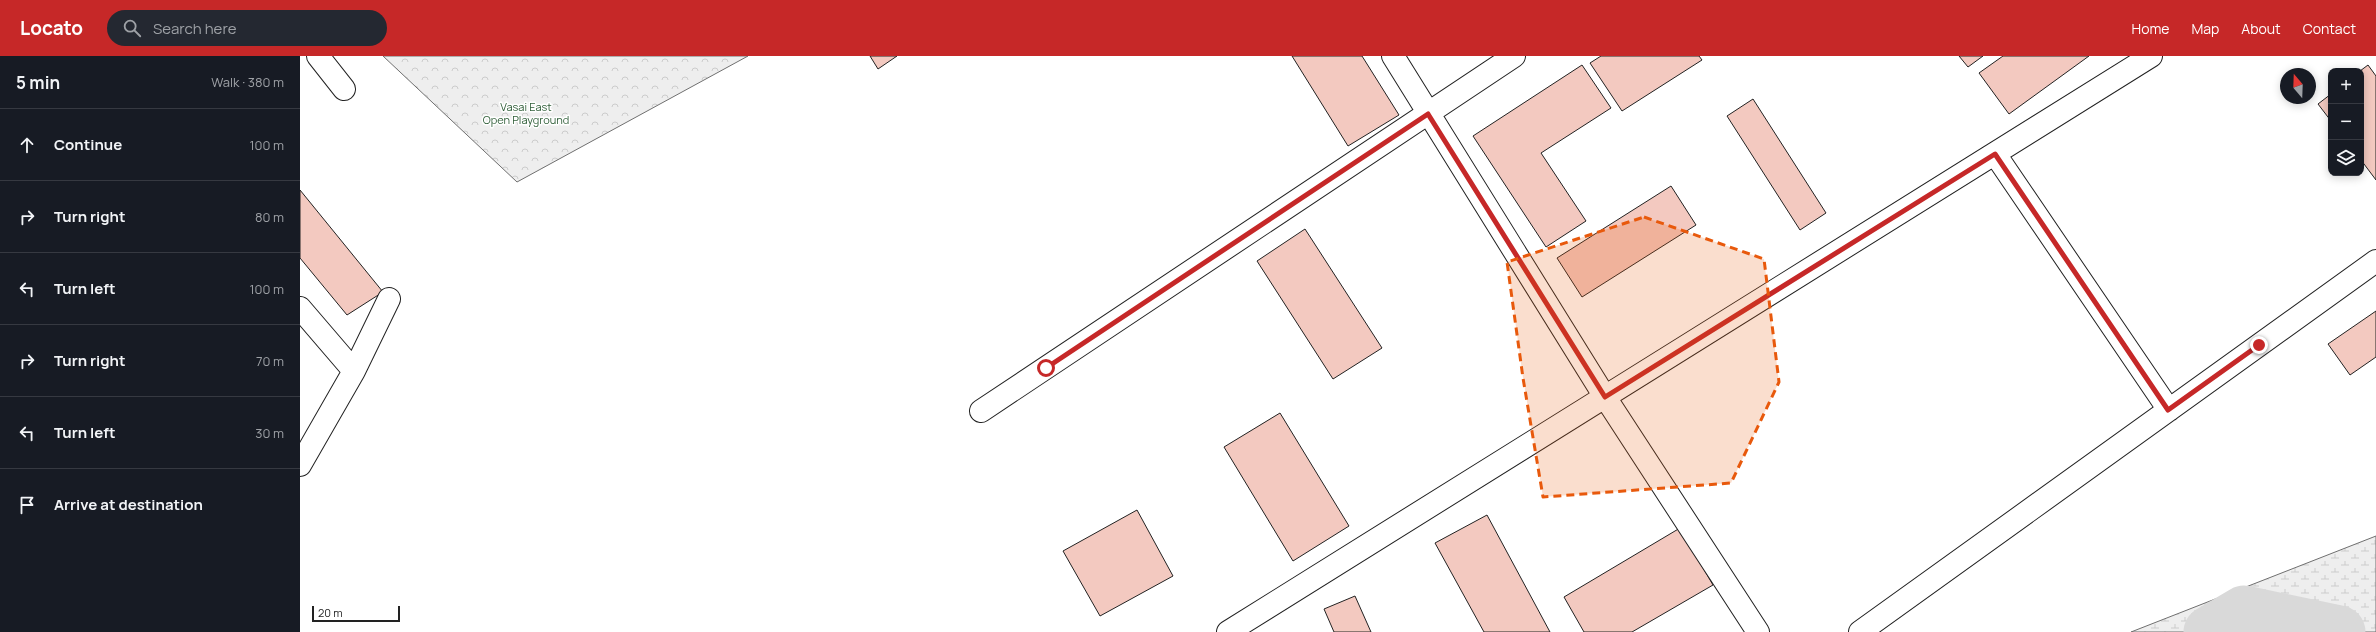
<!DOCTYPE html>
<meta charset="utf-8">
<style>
body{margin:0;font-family:Manrope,sans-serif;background:#242831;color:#f1f3f6}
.controls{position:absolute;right:12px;top:12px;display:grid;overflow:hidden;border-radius:8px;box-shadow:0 2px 10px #0003}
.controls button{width:36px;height:36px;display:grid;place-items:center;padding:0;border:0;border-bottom:1px solid #363941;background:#171b24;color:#f1f3f6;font:20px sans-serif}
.compass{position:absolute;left:1980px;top:12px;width:36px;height:36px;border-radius:50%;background:#171b24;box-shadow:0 2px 10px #0003;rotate:341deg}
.scale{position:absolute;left:12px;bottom:10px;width:88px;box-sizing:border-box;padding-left:4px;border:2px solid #222;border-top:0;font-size:11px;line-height:14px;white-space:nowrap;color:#222;-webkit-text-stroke:3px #fff;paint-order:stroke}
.stop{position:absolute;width:12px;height:12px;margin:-9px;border:3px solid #c62828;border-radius:50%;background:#fff}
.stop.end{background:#c62828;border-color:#fff;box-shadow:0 1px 4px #0008}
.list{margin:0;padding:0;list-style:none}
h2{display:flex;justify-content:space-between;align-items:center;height:52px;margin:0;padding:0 16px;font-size:17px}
h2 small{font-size:13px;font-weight:400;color:#9ea1a6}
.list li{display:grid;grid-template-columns:26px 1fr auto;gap:12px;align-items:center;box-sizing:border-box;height:72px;padding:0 16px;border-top:1px solid #363941}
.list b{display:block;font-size:15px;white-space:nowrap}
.list em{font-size:13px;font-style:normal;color:#9ea1a6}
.icon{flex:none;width:22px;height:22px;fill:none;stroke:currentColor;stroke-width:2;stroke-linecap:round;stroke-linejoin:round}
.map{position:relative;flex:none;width:2076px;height:576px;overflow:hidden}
header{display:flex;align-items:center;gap:24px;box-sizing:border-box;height:56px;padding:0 20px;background:#c62828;color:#fff}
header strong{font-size:19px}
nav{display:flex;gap:22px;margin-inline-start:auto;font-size:14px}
.search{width:280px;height:36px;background:#242831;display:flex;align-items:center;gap:10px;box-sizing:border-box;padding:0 14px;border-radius:22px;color:#9ea1a6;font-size:15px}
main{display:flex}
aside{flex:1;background:#171b24}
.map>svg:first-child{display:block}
.wetland{fill:url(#wetland-marsh);stroke:#6f6f6f}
.park{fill:url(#park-crowns);stroke:#6f6f6f}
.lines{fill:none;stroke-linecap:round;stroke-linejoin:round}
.river{stroke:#d9d9d9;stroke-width:53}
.building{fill:#f3c9c0;stroke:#222}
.minor-casing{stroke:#222;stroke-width:24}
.minor{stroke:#fff;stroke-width:22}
.route{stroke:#c62828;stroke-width:5}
.marked{fill:#e8590c;fill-opacity:0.2;stroke:#e8590c;stroke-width:3;stroke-dasharray:8 5;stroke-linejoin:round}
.labels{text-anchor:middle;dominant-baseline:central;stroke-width:3;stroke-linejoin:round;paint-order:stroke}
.park-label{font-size:11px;fill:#2f5e38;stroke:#fff}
</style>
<header>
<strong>Locato</strong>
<div class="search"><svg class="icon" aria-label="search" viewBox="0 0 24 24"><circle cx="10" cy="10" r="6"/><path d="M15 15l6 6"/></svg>Search here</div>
<nav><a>Home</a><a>Map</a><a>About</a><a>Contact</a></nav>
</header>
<main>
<aside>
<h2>5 min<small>Walk · 380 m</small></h2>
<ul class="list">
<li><svg class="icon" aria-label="ahead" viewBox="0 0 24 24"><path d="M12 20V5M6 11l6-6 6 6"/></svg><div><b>Continue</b></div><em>100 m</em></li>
<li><svg class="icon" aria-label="right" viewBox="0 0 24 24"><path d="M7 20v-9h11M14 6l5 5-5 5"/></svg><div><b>Turn right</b></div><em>80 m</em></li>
<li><svg class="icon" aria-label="left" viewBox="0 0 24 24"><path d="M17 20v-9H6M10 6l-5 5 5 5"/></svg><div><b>Turn left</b></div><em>100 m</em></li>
<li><svg class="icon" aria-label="right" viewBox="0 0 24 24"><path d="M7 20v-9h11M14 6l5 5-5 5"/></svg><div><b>Turn right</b></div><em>70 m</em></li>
<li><svg class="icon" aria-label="left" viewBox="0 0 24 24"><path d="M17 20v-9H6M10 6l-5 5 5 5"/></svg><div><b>Turn left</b></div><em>30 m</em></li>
<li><svg class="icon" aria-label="arrive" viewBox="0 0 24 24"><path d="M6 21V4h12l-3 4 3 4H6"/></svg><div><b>Arrive at destination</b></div></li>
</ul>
</aside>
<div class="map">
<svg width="2076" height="576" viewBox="0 0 2076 576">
<defs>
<pattern id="wetland-marsh" width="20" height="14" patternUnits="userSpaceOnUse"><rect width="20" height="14" fill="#eee"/><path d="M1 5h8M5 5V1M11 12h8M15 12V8" fill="none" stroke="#ccc"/></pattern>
<pattern id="park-crowns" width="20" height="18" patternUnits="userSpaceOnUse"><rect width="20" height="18" fill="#eee"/><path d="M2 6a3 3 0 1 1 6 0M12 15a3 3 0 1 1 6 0" fill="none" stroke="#ccc"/></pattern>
</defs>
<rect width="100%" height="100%" fill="#fff"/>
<!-- wetland -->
<path class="wetland" d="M2076 480V576H1831Z"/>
<!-- park -->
<path class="park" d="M83 0H448L217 126Z"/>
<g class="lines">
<!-- river -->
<path class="river" d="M1910 576 1944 556 2039 576"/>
</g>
<!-- building -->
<path class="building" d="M570 0H597L578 13Z
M992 0H1062L1099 59 1048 90Z
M1301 0H1399L1402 4 1322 55 1290 7Z
M1659 0H1683L1668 11Z
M1703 0H1789L1709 58 1679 17Z
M1282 9 1311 52 1241 97 1286 165 1246 191 1173 80Z
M2068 9 2076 20V124L2061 104 2060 15Z
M2031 38V65L2018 48Z
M1453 43 1526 157 1500 174 1427 60Z
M1371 130 1396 169 1282 241 1257 202Z
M0 134 83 236 47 259 0 202Z
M1005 173 1082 292 1033 323 957 205Z
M2076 255V301L2050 319 2028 288Z
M980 357 1049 470 993 505 924 391Z
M837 454 873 520 800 560 763 495Z
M1187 459 1250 576H1184L1135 487Z
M1380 472 1413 529 1332 576H1284L1264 541Z
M1055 540 1071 576H1034L1024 553Z"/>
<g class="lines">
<!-- minor casing -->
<g class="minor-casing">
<path id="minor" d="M18 0 44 33
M1093 0 1305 341 1458 576
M1695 98 1869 354
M0 252 54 315 89 243
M681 355 1214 0
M0 409 54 315
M928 576 1851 0
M1560 576 2076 205"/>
</g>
<!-- minor -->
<use href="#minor" class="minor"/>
</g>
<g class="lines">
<!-- route -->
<path class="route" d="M746 312 1128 58 1305 341 1695 98 1868 354 1959 289"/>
</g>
<!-- marked area -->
<path class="marked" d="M1344 161 1464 203 1479 326 1431 427 1243 441 1223 322 1207 206Z"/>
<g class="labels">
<!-- park labels -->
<g class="park-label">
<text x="226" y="50">Vasai East<tspan x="226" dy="13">Open Playground</tspan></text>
</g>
</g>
</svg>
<div class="controls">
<button>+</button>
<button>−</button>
<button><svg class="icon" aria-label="layers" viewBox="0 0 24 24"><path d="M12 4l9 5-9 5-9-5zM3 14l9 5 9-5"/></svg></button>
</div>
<svg class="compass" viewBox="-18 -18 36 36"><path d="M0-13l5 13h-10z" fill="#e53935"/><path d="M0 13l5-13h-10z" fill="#9ea1a6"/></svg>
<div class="scale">20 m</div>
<div class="stop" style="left:746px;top:312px"></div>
<div class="stop end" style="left:1959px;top:289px"></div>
</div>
</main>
